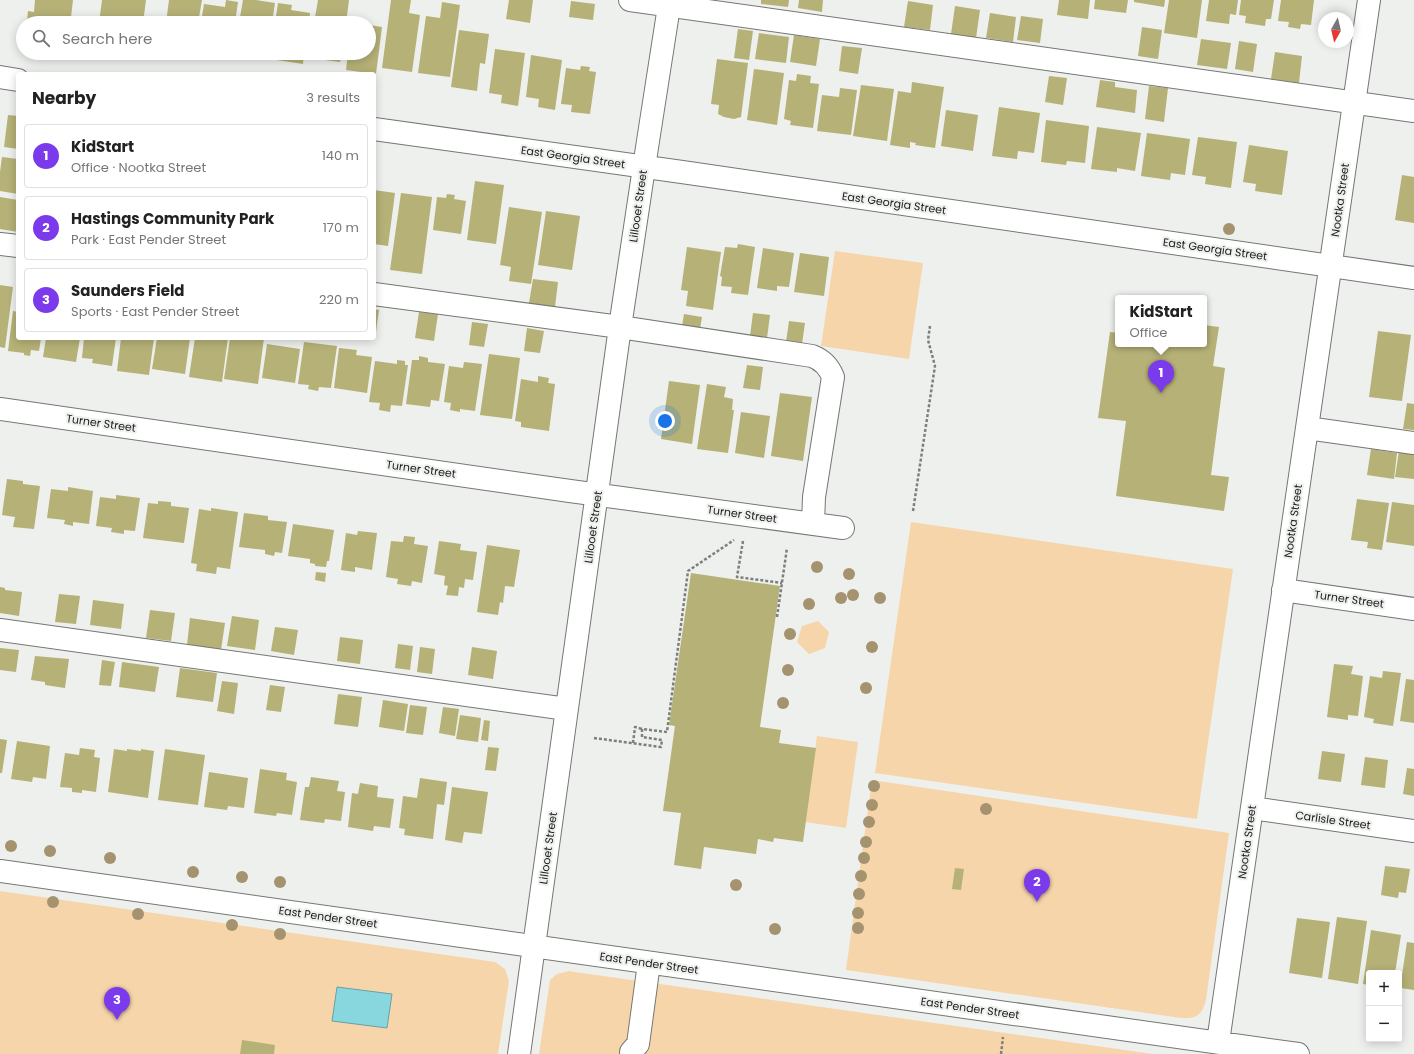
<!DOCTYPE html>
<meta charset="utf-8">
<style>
body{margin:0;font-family:Poppins,sans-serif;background:#f6f6f6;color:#222}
.controls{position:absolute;right:12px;bottom:12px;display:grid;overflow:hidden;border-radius:4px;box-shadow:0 2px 10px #0003}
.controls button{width:36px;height:36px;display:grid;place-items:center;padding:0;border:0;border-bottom:1px solid #e0e0e0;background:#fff;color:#222;font:20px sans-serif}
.compass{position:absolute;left:1318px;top:12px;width:36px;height:36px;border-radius:50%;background:#fff;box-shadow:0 2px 10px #0003;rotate:188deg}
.you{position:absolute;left:665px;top:421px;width:14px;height:14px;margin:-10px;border:3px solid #fff;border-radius:50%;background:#1a73e8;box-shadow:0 0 0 6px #1a73e833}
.badge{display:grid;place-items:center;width:26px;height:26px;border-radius:50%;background:#7c3aed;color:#fff;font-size:13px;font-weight:700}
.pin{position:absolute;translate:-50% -33px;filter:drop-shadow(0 1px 2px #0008)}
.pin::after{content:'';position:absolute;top:21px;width:14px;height:12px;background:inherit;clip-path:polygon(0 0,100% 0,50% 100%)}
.popup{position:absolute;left:1115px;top:295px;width:92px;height:52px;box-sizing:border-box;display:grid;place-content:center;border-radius:4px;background:#fff;filter:drop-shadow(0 1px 3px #0005);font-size:13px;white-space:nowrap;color:#767676}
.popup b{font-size:15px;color:#222}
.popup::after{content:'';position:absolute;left:50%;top:100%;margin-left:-8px;border:8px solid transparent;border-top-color:#fff}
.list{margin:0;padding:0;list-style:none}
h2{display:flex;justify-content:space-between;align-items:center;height:52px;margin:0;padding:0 16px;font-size:17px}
h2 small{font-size:13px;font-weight:400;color:#767676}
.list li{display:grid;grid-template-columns:26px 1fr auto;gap:12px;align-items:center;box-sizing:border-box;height:64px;margin:0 8px 8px;padding:0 8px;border:1px solid #e0e0e0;border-radius:4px}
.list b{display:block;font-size:15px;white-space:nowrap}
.list p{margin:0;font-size:13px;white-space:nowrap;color:#767676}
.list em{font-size:13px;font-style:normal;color:#767676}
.icon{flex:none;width:22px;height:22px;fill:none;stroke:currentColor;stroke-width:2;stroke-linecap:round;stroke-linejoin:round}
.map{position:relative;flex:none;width:1414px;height:1054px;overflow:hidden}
.search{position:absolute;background:#fff;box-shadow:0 2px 10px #0003;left:16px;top:16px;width:360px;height:44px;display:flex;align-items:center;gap:10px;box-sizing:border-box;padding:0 14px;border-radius:22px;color:#767676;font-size:15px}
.panel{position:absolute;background:#fff;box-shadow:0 2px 10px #0003;left:16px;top:72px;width:360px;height:268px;border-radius:4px}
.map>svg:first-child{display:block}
.green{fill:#f7d5ab}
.water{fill:#88d7df;stroke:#69a0a5}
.building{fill:#b5b177}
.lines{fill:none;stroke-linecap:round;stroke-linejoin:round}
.minor-casing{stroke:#757774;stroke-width:24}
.path{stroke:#7d7f7c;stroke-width:2.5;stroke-dasharray:3 2;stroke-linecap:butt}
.minor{stroke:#fff;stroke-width:22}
.tree{fill:#a5926e}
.labels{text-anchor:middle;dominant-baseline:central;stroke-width:4;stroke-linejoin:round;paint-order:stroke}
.street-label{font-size:11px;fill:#20211f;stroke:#edf0ec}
</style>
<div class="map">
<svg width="1414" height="1054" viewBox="0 0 1414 1054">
<rect width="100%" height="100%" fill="#edf0ec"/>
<!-- green -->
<path class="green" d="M835 251 923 263 909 359 821 346Z
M911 522 1233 569 1197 819 875 773Z
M818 621 829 632 825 648 809 654 797 642 802 626Z
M817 736 858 742 846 828 805 822Z
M872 780 1229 833 1206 1000C1202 1015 1197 1019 1181 1018L846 970Z
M0 891 495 962 505 969 509 981 498 1054H0Z
M569 971 575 972 1153 1054H539L550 980 557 974Z"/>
<!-- water -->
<path class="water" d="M337 987 392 994 387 1028 332 1021Z"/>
<!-- building -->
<path class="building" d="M35 0H73L71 17 80 18V23H27L28 11 34 12Z
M102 0H146L143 23H99Z
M169 0H202L198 23H166Z
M226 0 238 2 235 23H201L204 4 225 7Z
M243 0H256L275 3 272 23H239Z
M318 0H349L346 23H314Z
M391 0H411L409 13 420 15 412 72 382 68Z
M509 0H533L530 23 506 19Z
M761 0H789L788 7 761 4Z
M799 0H823L822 12 798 8Z
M1059 0H1090L1088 19 1057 15Z
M1095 0H1128L1126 13 1094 9Z
M1134 0H1165L1164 7 1134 2Z
M1169 0H1202L1197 38 1164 33Z
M1209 0H1238L1236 15 1230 14 1229 24 1206 21Z
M1241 0H1274L1271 19H1266L1265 26 1245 23 1246 16 1239 15Z
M1281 0H1314L1311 25 1301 24 1300 29 1288 27 1289 22 1278 21Z
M571 1 595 4 593 20 569 17Z
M908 1 933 5 930 30 904 27Z
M442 2 460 5 450 77 418 73 426 16 440 18Z
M278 3 292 5 291 10 310 13 309 23H275Z
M955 6 980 10 976 38 951 34Z
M990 13 1016 17 1013 42 986 38Z
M1021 16 1043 19 1040 43 1017 40Z
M369 25 382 27 376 74 346 70 348 53H369Z
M1142 27 1162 30 1158 59 1138 56Z
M738 29 753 31 749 60 734 58Z
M459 30 489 34 485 64 480 63 477 91 451 87Z
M759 33 789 37 786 63 755 59Z
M794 35 820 39 816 66 790 62Z
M1201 39 1231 43 1227 69 1197 65Z
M1239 41 1257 44 1253 72 1235 69Z
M842 46 862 48 858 74 839 71Z
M495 49 525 53 518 106 501 103 502 95 489 93Z
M1275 52 1302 56 1299 83 1271 79Z
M271 53H304L303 64 270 59Z
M310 53H342L340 62 310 58Z
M531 55 562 60 555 110 538 107 539 99 526 97Z
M717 59 748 63 741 117 734 119 724 117 718 114 719 105 711 104Z
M581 66 590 67 589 71 596 72 590 114 571 112 572 105 561 104 566 68 580 70Z
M754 69 784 73 777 125 747 120Z
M797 74 811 76 810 83 819 84 813 128 790 125 791 121 784 119 789 80 796 81Z
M1049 76 1067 78 1063 105 1045 102Z
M1100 80 1115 82V87L1137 90 1135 113 1096 107Z
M912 82 944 87 935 148 915 145 916 143 910 142V148L890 145 898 91 911 93Z
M861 85 894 89 887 141 853 136Z
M1149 86 1168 88 1164 122 1145 119Z
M840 88 857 90 851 135 817 131 822 95 839 97Z
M999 107 1040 113 1034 153 1018 151 1017 159 992 156Z
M946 110 978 115 973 151 941 146Z
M8 115 18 116V149L4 147Z
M1046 120 1089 126 1085 163 1067 161 1066 165 1041 162Z
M1097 127 1141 133 1135 171 1117 168V172L1091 169Z
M1147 133 1190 139 1185 175 1171 173 1170 180 1141 176Z
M1198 137 1237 142 1231 188 1205 184 1206 177 1192 175Z
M1249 145 1288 151 1282 195 1255 191 1256 184 1243 182Z
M2 157 18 159V194L0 191V172Z
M1402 175 1414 177V223L1395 220Z
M475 181 504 185 496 244 467 240Z
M374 190 395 193 388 246 374 244Z
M401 193 432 197 422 274 390 270Z
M447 194 455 195 454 199 466 201 461 234 433 230 437 197 446 198Z
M0 197 18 200V232L0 229Z
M509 207 542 212 531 284 509 281 511 267 500 265Z
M546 211 580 216 572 270 538 265Z
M738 244 755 247 748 295 731 293 732 287 721 286 722 277 720 276 725 247 737 248Z
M687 247 721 252 713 310 686 306 688 291 681 290Z
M763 248 794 253 789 287 777 286V291L757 288Z
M800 253 829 257 824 296 794 292Z
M533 279 558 282 555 307 529 303Z
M0 285 13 287 5 348 0 347Z
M374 309 379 310 376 332 374 331Z
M13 311 18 312V338H41L39 351 31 350 30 356 24 355V353L8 351Z
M419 312 438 314 434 341 415 338Z
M753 313 770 315 767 338 750 336Z
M684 314 702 317 700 329 682 326Z
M789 321 805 323 802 344 786 342Z
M472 322 488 324 484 347 469 345Z
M1204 325 1219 327 1213 366 1225 368 1211 475 1229 477 1224 511 1116 496 1126 421 1098 418 1110 332 1118 333V344H1204Z
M527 328 544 331 540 353 524 351Z
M1378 331 1411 335 1402 401 1369 397Z
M46 338H80L76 362 43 357Z
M84 338H116L112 366 92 363 93 359 82 358Z
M121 338H154L149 375 117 371Z
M157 338H190L185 374 152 369Z
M195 338H228L222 382 189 377Z
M230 338H264L258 384 224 379Z
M304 342 337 346 331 388 319 387 318 391 308 389 309 385 298 384Z
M267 344 300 349 295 383 262 378Z
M339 348 357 350 356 355 372 357 367 393 334 388Z
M489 354 520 358 512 419 480 415Z
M419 356 428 358V362L445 364 439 401 431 400 430 407 406 404 412 360H419Z
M397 360 405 361V365H408L402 406 391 405 390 412 379 410 380 403 369 402 375 361 397 364Z
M464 362 482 364 475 411 460 409V412L450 410 451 403 444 402 449 366 463 368Z
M747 365 763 367 760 390 743 388Z
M538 376 549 378 548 383 555 384 549 431 521 427V422L515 421 521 379 538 382Z
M669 381 700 385 692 444 661 439Z
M707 384 726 387 724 397 733 399 732 410H734L728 453 697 449Z
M780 393 812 397 803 461 771 456Z
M1407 403 1414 404V430L1403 429Z
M741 412 770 416 764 458 735 453Z
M1371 449 1397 453 1394 479 1367 475Z
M1399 451 1414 453V479L1395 477Z
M7 479 23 481V484L40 486 34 529 13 527 15 517 2 515Z
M68 487 93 491 89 524 73 522V526L64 524 65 520 47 518 51 489 68 491Z
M116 495 140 498 135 531 124 530V534L111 532 112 528 96 526 100 497 116 499Z
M1357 499 1389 503 1382 550 1367 548 1368 542 1351 540Z
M158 501 171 502V506L189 508 184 543 143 538 148 503 158 504Z
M1392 502 1414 505V546L1386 542Z
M211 508 238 512 230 569 217 567 216 574 196 571 197 564 191 563 199 509 211 511Z
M244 513 268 516V520L287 522 282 553 275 552 274 556 265 554V550L239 547Z
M293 524 334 530 329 561H327L326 567 315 566V564L310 563V559L288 556Z
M358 531 377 533 372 570 355 567V572L341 570 346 533 357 535Z
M404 536 415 537 414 544 428 546 422 583 412 581 411 586 397 584 398 579 386 577 391 541 403 542Z
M439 541 461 544 460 550 477 552 473 580 465 579 464 588 459 587 458 596 446 595 448 586 444 585 445 576 434 574Z
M487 545 520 550 514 587 505 586 503 603 500 602 498 615 477 612Z
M316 572 326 573 325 582 315 580Z
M691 573 780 586 760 727 781 730 779 743 816 748 803 842 774 838 773 842 758 839 756 854 704 847 701 869 674 865 681 813 663 811 675 726 669 725Z
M0 587 5 588V590L22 592 19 616 0 613Z
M59 594 80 596 76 624 55 622Z
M93 600 124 604 121 629 90 625Z
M150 610 175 613 171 641 146 638Z
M232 616 259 620 255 650 227 646Z
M190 618 225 623 221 650 187 645Z
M275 627 298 630 294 655 271 651Z
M340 637 363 640 360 664 337 661Z
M398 644 413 646 410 670 395 668Z
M420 647 435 649 432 674 417 672Z
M472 647 497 651 493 679 468 675Z
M0 648 19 650 16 672 0 670Z
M35 656 69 659 65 688 45 685V682L31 680Z
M102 660 115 662 111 686 99 685Z
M122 662 159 667 155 692 119 687Z
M1334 664 1353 666 1351 674 1363 676 1358 716 1348 715V720L1327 717Z
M180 668 217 673 213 702 176 697Z
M1383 671 1401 673 1393 726 1373 723 1374 719 1364 717 1370 676 1382 678Z
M1406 679 1414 680V723L1400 721Z
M222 681 238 683 234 714 217 711Z
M270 685 285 687 281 712 266 710Z
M338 694 362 697 358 727 334 724Z
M383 700 408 704 404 731 379 727Z
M410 705 427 707 423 735 406 733Z
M443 707 459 709 455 736 439 733Z
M460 715 481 718 478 742 456 739Z
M484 720 490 721 488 741 481 740Z
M0 739 7 740 2 773H0Z
M17 741 50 746 46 779 33 777 32 782 11 779Z
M488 747 499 748 496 771 485 770Z
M80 748 95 750 94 757 100 758 96 792 82 790V793L72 792V788L60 787 65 753 79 755Z
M114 749 127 751V749L141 751V749L154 751 148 798 108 792Z
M165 749 205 755 198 805 158 800Z
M1322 751 1345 754 1341 782 1318 779Z
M1365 757 1388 760 1385 788 1361 785Z
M1407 768 1414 769V796L1403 794Z
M260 769 287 773 286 780 297 782 292 815 277 813 276 816 254 813Z
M209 772 248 778 244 808 228 806 227 810 204 807Z
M311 777 339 781 337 791 345 792 341 821 325 819 324 823 300 820 305 787H309Z
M420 778 447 782 444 805 437 804 433 839 404 835 405 829 399 828 403 796 417 798Z
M360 783 378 786 377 797 394 799 390 828 374 826 373 831 348 827 352 793 358 794Z
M452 787 488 792 482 834 464 832 462 843 445 840Z
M1385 866 1410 869 1406 893 1399 892 1398 898 1381 895Z
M955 868 964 869 961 890 952 889Z
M1337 917 1367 921 1358 984 1328 979Z
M1297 918 1330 922 1322 978 1289 973Z
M1371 930 1401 935 1395 973H1369V985L1363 984Z
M1407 942 1414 943V990L1400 988Z
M242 1040 275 1045 274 1054H240Z"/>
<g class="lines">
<!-- minor casing -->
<g class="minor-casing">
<path id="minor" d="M630 0 1414 111
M0 77 18 80
M374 129 682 172 1414 278
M0 244 18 246
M374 294 620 327 812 356C823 360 829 367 833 377L814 497 813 524
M0 409 570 491 843 528
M1307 428 1414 443
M1283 590 1414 609
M0 630 567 709
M1252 808 1414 831
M0 871 1298 1054
M1218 1042 1369 0
M631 1052 638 1044 649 963
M519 1054 620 327 648 141 670 0"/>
</g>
<!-- path -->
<path class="path" d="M913 511 935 366 928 340 930 326
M743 541 737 577 782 583
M777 617 787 548
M594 738 661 747 662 740 642 737V729L667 732 688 571 734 540
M633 743 635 727 642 729
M1001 1054 1003 1037"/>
<!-- minor -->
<use href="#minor" class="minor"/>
</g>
<!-- trees -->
<g class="tree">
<circle cx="1229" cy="229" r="6"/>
<circle cx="817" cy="567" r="6"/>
<circle cx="849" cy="574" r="6"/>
<circle cx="853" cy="595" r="6"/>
<circle cx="841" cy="598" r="6"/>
<circle cx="880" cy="598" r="6"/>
<circle cx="809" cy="604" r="6"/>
<circle cx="790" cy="634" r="6"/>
<circle cx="872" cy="647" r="6"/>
<circle cx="788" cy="670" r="6"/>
<circle cx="866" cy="688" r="6"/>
<circle cx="783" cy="703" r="6"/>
<circle cx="874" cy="786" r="6"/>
<circle cx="872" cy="805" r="6"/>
<circle cx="986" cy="809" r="6"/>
<circle cx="869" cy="822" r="6"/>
<circle cx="866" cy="842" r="6"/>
<circle cx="11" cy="846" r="6"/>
<circle cx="50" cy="851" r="6"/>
<circle cx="110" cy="858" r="6"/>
<circle cx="864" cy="858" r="6"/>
<circle cx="193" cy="872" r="6"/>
<circle cx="861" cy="876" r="6"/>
<circle cx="242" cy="877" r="6"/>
<circle cx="280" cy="882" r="6"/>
<circle cx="736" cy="885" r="6"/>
<circle cx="859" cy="894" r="6"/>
<circle cx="53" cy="902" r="6"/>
<circle cx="858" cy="913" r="6"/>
<circle cx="138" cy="914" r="6"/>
<circle cx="232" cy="925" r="6"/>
<circle cx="858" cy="928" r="6"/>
<circle cx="775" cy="929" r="6"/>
<circle cx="280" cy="934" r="6"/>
</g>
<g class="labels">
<!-- street labels -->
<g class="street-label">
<text transform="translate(573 157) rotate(8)">East Georgia Street</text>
<text transform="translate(1340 200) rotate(-82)">Nootka Street</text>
<text transform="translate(894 203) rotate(8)">East Georgia Street</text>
<text transform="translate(638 206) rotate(-82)">Lillooet Street</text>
<text transform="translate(1215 249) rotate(8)">East Georgia Street</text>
<text transform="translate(101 423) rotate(8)">Turner Street</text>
<text transform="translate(421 469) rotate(8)">Turner Street</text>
<text transform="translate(742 514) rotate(8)">Turner Street</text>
<text transform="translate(1293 521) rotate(-82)">Nootka Street</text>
<text transform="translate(593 527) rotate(-82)">Lillooet Street</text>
<text transform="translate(1349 599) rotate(8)">Turner Street</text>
<text transform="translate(1333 820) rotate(8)">Carlisle Street</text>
<text transform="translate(1247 842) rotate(-82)">Nootka Street</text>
<text transform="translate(548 848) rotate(-82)">Lillooet Street</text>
<text transform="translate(328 917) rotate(8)">East Pender Street</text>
<text transform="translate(649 963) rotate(8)">East Pender Street</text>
<text transform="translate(970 1008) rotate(8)">East Pender Street</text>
</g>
</g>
</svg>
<div class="controls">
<button>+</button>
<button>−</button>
</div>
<svg class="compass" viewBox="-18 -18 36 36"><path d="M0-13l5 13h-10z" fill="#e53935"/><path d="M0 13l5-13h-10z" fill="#767676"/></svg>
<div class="you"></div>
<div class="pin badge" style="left:1161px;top:393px">1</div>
<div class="popup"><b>KidStart</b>Office</div>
<div class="pin badge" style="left:1037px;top:902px">2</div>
<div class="pin badge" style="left:117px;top:1020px">3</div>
<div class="search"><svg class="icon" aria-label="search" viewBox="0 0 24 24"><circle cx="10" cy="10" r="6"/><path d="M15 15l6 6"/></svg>Search here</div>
<section class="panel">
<h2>Nearby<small>3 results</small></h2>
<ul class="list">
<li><span class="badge">1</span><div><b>KidStart</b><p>Office · Nootka Street</p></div><em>140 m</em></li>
<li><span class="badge">2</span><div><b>Hastings Community Park</b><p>Park · East Pender Street</p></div><em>170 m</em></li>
<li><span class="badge">3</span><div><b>Saunders Field</b><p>Sports · East Pender Street</p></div><em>220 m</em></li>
</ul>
</section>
</div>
